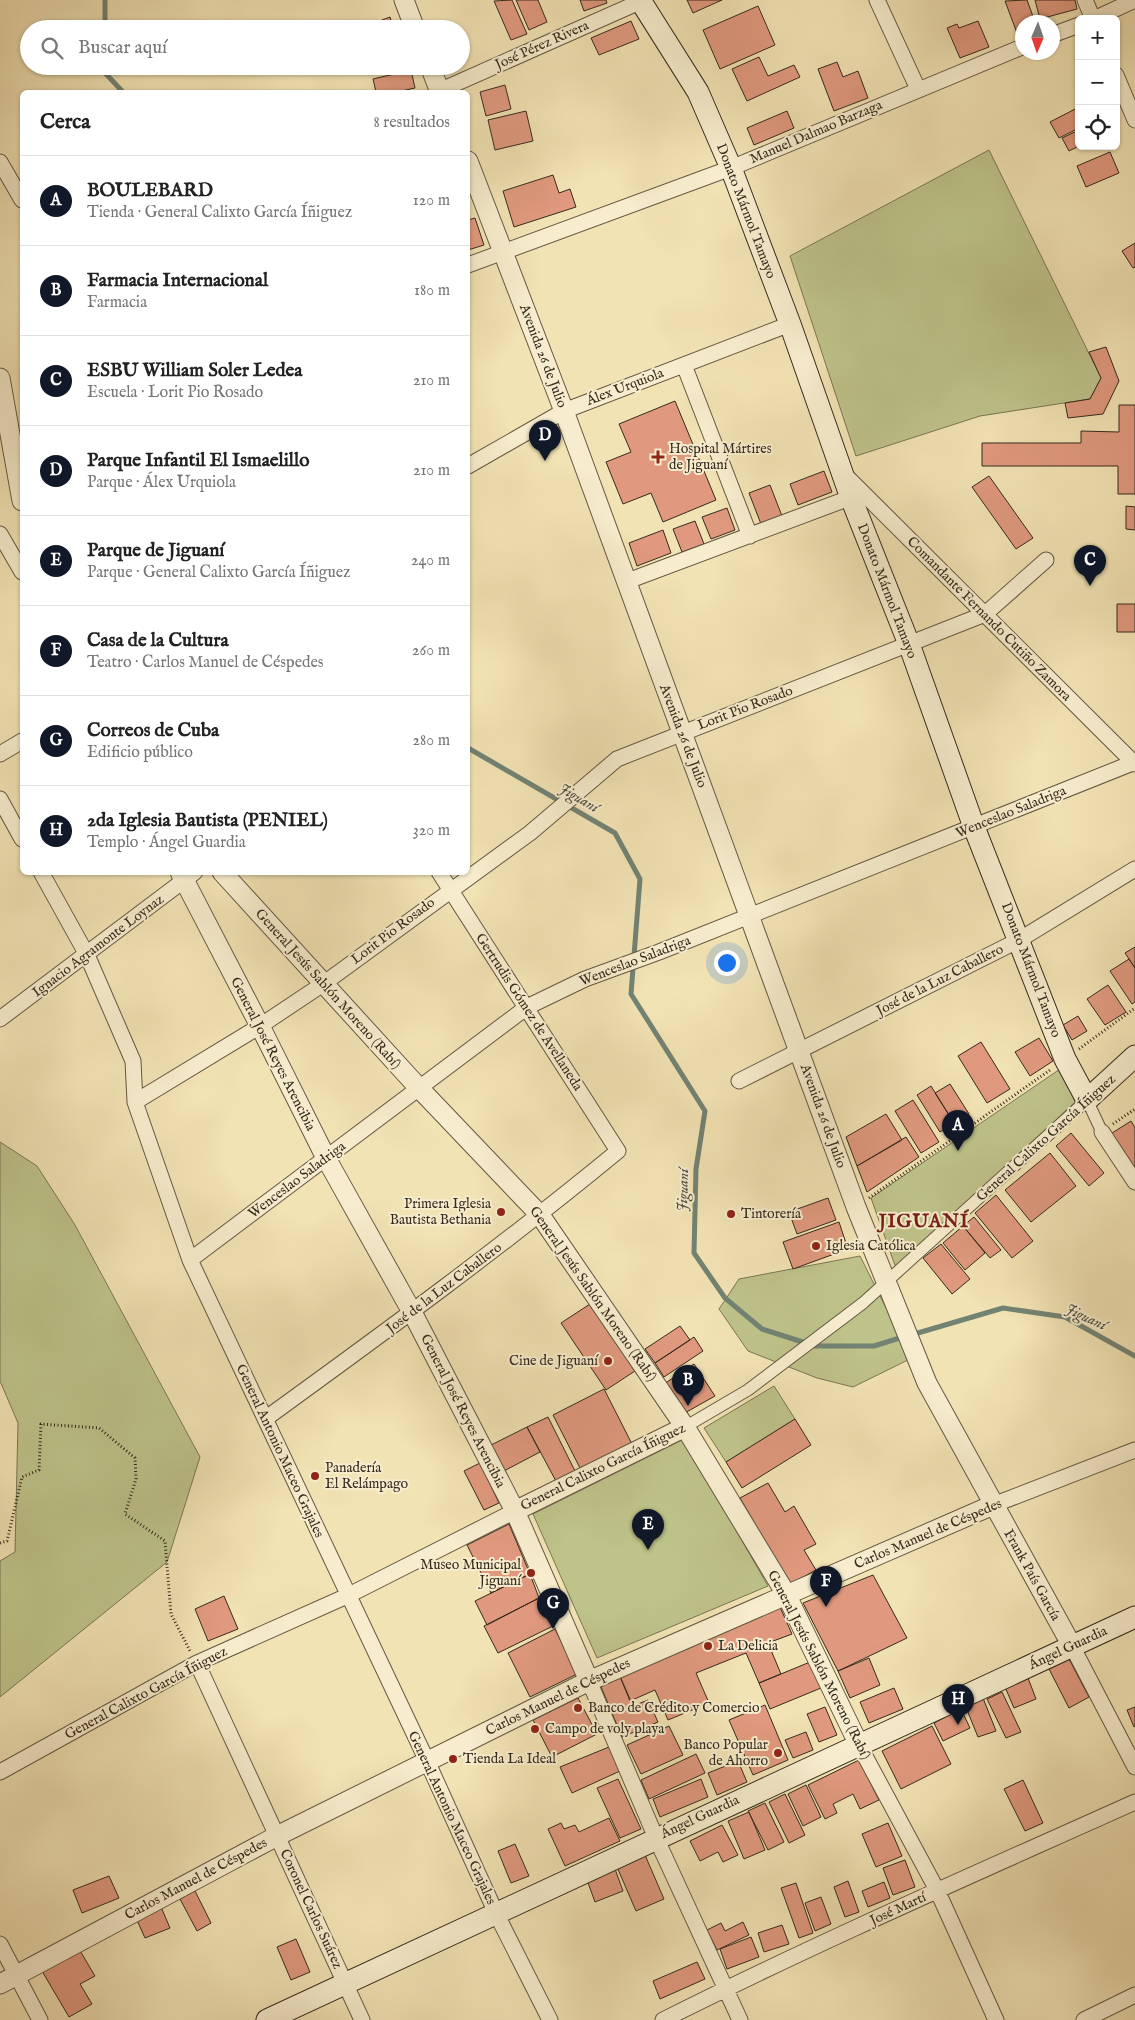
<!DOCTYPE html>
<html lang="es">
<meta charset="utf-8">
<style>
body{margin:0;font-family:"IM FELL English",serif;background:#f2f2f2;color:#222}
.controls{position:absolute;right:15px;top:15px;display:grid;overflow:hidden;border-radius:8px;box-shadow:0 1px 4px #0004}
.controls button{width:45px;height:45px;display:grid;place-items:center;padding:0;border:0;border-bottom:1px solid #e0e0e0;background:#fff;color:#222;font:25px sans-serif}
.compass{position:absolute;left:1015px;top:15px;width:45px;height:45px;border-radius:50%;background:#fff;box-shadow:0 1px 4px #0004;rotate:182deg}
.you{position:absolute;left:726px;top:962px;width:18px;height:18px;margin:-12px;border:4px solid #fff;border-radius:50%;background:#1a73e8;box-shadow:0 0 0 8px #1a73e833}
.badge{display:grid;place-items:center;width:32px;height:32px;border-radius:50%;background:#111827;color:#fff;font-size:16px;font-weight:700}
.pin{position:absolute;translate:-50% -41px;filter:drop-shadow(0 1px 2px #0008)}
.pin::after{content:'';position:absolute;top:26px;width:18px;height:15px;background:inherit;clip-path:polygon(0 0,100% 0,50% 100%)}
.list{margin:0;padding:0;list-style:none}
h2{display:flex;justify-content:space-between;align-items:center;height:65px;margin:0;padding:0 20px;font-size:21px}
h2 small{font-size:16px;font-weight:400;color:#767676}
.list li{display:grid;grid-template-columns:32px 1fr auto;gap:15px;align-items:center;box-sizing:border-box;height:90px;padding:0 20px;border-top:1px solid #e0e0e0}
.list b{display:block;font-size:19px;white-space:nowrap}
.list p{margin:0;font-size:16px;white-space:nowrap;color:#767676}
.list em{font-size:16px;font-style:normal;color:#767676}
.icon{flex:none;width:28px;height:28px;fill:none;stroke:currentColor;stroke-width:2;stroke-linecap:round;stroke-linejoin:round}
.map{position:relative;flex:none;width:1135px;height:2020px;overflow:hidden}
.search{position:absolute;background:#fff;box-shadow:0 1px 4px #0004;left:20px;top:20px;width:450px;height:55px;display:flex;align-items:center;gap:12px;box-sizing:border-box;padding:0 18px;border-radius:28px;color:#767676;font-size:19px}
.panel{position:absolute;background:#fff;box-shadow:0 1px 4px #0004;left:20px;top:90px;width:450px;height:785px;border-radius:8px}
.map>svg:first-child{display:block}
.green{fill:#bec38a;stroke:#7a7654}
.lines{fill:none;stroke-linecap:round;stroke-linejoin:round}
.stream{stroke:#728373;stroke-width:5}
.building{fill:#e0997e;stroke:#352a1d}
.pedestrian-casing{stroke:#645843;stroke-width:13}
.minor-casing{stroke:#645843;stroke-width:17}
.tertiary-casing{stroke:#645843;stroke-width:21}
.secondary-casing{stroke:#352a1d;stroke-width:23}
.path{stroke:#352a1d;stroke-width:3;stroke-dasharray:1 2.5;stroke-linecap:butt}
.pedestrian{stroke:#f7edce;stroke-width:11}
.minor{stroke:#f7edce;stroke-width:15}
.tertiary{stroke:#f7edce;stroke-width:19}
.secondary{stroke:#f7edce;stroke-width:21}
.poi-dot{fill:#8f2418;stroke:#f7edce;stroke-width:2}
.labels{text-anchor:middle;dominant-baseline:central;stroke-width:4;stroke-linejoin:round;paint-order:stroke}
.street-label{font-size:14px;fill:#352a1d;stroke:#f7edce}
.poi-label{font-size:14px;fill:#352a1d;stroke:#f7edce;text-anchor:start}
.water-label{font-size:15px;font-style:italic;fill:#4e4f41;stroke:#f7edce}
.district-label{font-size:19px;font-weight:bold;letter-spacing:1px;fill:#7a1f14;stroke:#f7edce}
</style>
<div class="map">
<svg width="1135" height="2020" viewBox="0 0 1135 2020">
<rect width="100%" height="100%" fill="#f2e3b4"/>
<filter id="stains"><feTurbulence type="fractalNoise" baseFrequency=".004" numOctaves="4"/><feColorMatrix values="0 0 0 0 .2 0 0 0 0 .09 0 0 0 0 .02 0 0 0 .5 -.17"/></filter>
<radialGradient id="worn" r=".72"><stop offset=".6" stop-color="#630" stop-opacity="0"/><stop offset="1" stop-color="#630" stop-opacity=".3"/></radialGradient>
<!-- green -->
<path class="green" d="M989 150 1101 378 1090 399 980 416 856 456 790 256Z
M1063 1067 1075 1102 897 1271 871 1198Z
M0 1142 37 1166 75 1225 200 1457 167 1562 0 1697V1561L15 1552 18 1423 0 1381Z
M860 1256 892 1320 908 1360 853 1387 817 1378 748 1351 719 1309 739 1279Z
M774 1386 795 1419 726 1462 704 1428Z
M684 1439 768 1586 597 1658 533 1514Z"/>
<g class="lines">
<!-- stream -->
<path class="stream" d="M105 0V29
M106 66V74L123 92
M468 748 615 833 640 879 631 994 705 1111 696 1169 694 1253 725 1298 762 1329 815 1346H874L903 1337
M911 1335 1003 1308 1065 1317 1135 1356"/>
</g>
<!-- building -->
<path class="building" d="M512 0 527 34 511 40 494 1Z
M516 0H538L547 22 529 30Z
M580 0H606L607 3 584 11Z
M687 0H722L693 13Z
M1027 0 1035 22H1022V31L1017 33 1005 1Z
M1035 0H1075L1077 9 1040 19Z
M758 6 775 45 720 69 703 30Z
M390 17 394 29H359Z
M631 21 639 39 599 55 591 38Z
M978 21 989 47 960 58 947 28 957 24 959 28Z
M759 57 768 76 794 65 800 77 747 101 732 69Z
M837 62 843 77 858 71 868 98 834 111 818 69Z
M411 70 415 88 397 92H376L373 79Z
M505 85 511 109 486 116 480 92Z
M1079 107V128L1059 138 1050 122Z
M526 111 533 141 495 150 488 120Z
M787 111 794 128 754 145 747 128Z
M1079 130V146L1069 151 1062 138Z
M1110 152 1119 173 1086 187 1077 166Z
M553 175 559 193 570 189 576 207 514 227 503 191Z
M475 218 484 245 468 250V220Z
M1135 243V267L1133 268 1122 251Z
M1106 347 1119 381 1103 414 1068 418 1065 403 1090 399 1101 378 1089 352Z
M675 401 716 500 663 522 651 493 623 504 606 462 631 452 619 424Z
M1119 405H1135V494H1118V466H982V443H1081V431L1119 432Z
M824 471 832 492 798 505 790 484Z
M989 476 1033 538 1016 549 972 487Z
M770 485 782 516 761 524 749 493Z
M1126 506 1135 507V530L1126 529Z
M727 508 735 530 711 539 702 517Z
M695 521 704 544 682 552 673 529Z
M663 530 671 553 637 566 629 543Z
M1117 604H1135V632H1117Z
M1135 947V968L1125 953Z
M1129 959 1135 968V1002L1132 1004 1110 971Z
M1108 985 1126 1012 1105 1025 1087 999Z
M1078 1016 1087 1031 1072 1040 1063 1025Z
M1039 1038 1053 1061 1030 1076 1015 1052Z
M981 1042 1010 1089 987 1103 958 1056Z
M950 1084 969 1114 954 1123 935 1093Z
M931 1086 954 1123 940 1132 917 1095Z
M913 1100 939 1142 921 1153 895 1111Z
M886 1114 902 1140 857 1166 846 1137Z
M1131 1121 1135 1128V1173L1109 1135Z
M1071 1133 1104 1173 1089 1186 1056 1146Z
M906 1137 919 1157 867 1192 857 1166Z
M1050 1153 1076 1186 1031 1222 1005 1190Z
M996 1195 1033 1241 1012 1258 975 1213Z
M828 1198 836 1220 797 1234 789 1212Z
M974 1217 1001 1250 990 1258 963 1226Z
M839 1222 848 1249 793 1269 783 1242Z
M963 1226 985 1253 965 1270 943 1243Z
M941 1244 970 1279 952 1294 923 1258Z
M590 1304 635 1371 606 1390 561 1323Z
M680 1326 690 1340 655 1363 645 1349Z
M694 1337 703 1351 664 1377 655 1363Z
M694 1364 715 1396 683 1414 664 1384Z
M604 1389 632 1444 581 1470 553 1415Z
M548 1417 576 1473 557 1483 527 1427Z
M795 1419 811 1445 742 1488 726 1462Z
M527 1427 540 1452 502 1472 489 1446Z
M480 1463 499 1503 484 1510 464 1471Z
M768 1483 785 1512 794 1506 816 1544 804 1550 816 1570 790 1584 740 1498Z
M509 1524 530 1574 491 1593 467 1545Z
M530 1574 539 1598 487 1625 475 1601Z
M873 1575 907 1638 838 1671 803 1603Z
M224 1596 238 1629 208 1641 195 1609Z
M539 1598 553 1626 498 1653 484 1626Z
M780 1607 792 1634 768 1643 781 1674 759 1683 746 1653 696 1673 709 1703 668 1720 655 1690 630 1701 619 1674Z
M555 1629 577 1674 530 1697 508 1653Z
M869 1658 880 1685 850 1698 838 1671Z
M1069 1659 1089 1697 1069 1708 1049 1669Z
M810 1662 821 1688 770 1709 759 1683Z
M619 1674 633 1706 648 1700 658 1722 622 1737 599 1682Z
M1028 1678 1036 1699 1014 1708 1005 1687Z
M894 1688 903 1709 869 1723 860 1702Z
M1002 1692 1021 1732 1006 1738 987 1699Z
M578 1698 597 1734 552 1757 533 1720Z
M983 1698 996 1731 978 1737 965 1705Z
M765 1705 788 1760 753 1775 729 1720Z
M825 1707 837 1735 819 1742 807 1714Z
M1135 1707V1726L1134 1727 1127 1710Z
M961 1709 970 1728 943 1741 934 1723Z
M669 1726 683 1755 641 1774 627 1745Z
M932 1726 951 1764 901 1789 882 1751Z
M806 1732 813 1750 793 1758 785 1740Z
M609 1747 620 1771 572 1793 560 1767Z
M696 1754 705 1773 649 1799 641 1780Z
M859 1760 879 1800 860 1809 853 1794 833 1804 837 1813 825 1819 808 1785Z
M738 1761 747 1782 717 1795 708 1773Z
M618 1779 641 1829 620 1838 597 1788Z
M701 1779 708 1797 660 1817 653 1799Z
M1023 1780 1043 1823 1025 1831 1004 1789Z
M806 1785 821 1817 803 1826 788 1794Z
M785 1794 805 1835 789 1843 769 1802Z
M765 1803 784 1842 768 1850 748 1811Z
M749 1812 765 1850 744 1859 728 1821Z
M609 1818 620 1841 565 1866 548 1829 561 1823 564 1829 575 1825 579 1832Z
M888 1823 902 1856 876 1867 862 1834Z
M722 1825 738 1855 723 1862 718 1852 700 1861 690 1841Z
M515 1844 529 1876 511 1883 498 1851Z
M645 1855 664 1899 636 1911 617 1867Z
M905 1860 915 1887 893 1895 883 1868Z
M615 1869 623 1891 595 1902 587 1880Z
M109 1876 119 1898 82 1913 73 1890Z
M848 1881 859 1912 845 1917 834 1887Z
M884 1882 890 1898 868 1907 862 1891Z
M796 1883 813 1933 799 1938 781 1888Z
M195 1891 211 1923 197 1931 180 1899Z
M821 1897 831 1924 815 1931 805 1903Z
M161 1907 170 1928 145 1938 136 1918Z
M743 1922 749 1935 717 1950 707 1930 721 1923 725 1931Z
M782 1925 789 1944 764 1952 758 1933Z
M751 1937 759 1957 727 1969 720 1949Z
M296 1939 310 1972 291 1980 277 1947Z
M79 1949 95 1976 80 1984 92 2004 69 2017 42 1971Z
M697 1962 705 1979 660 1999 653 1981Z"/>
<g class="lines">
<!-- pedestrian casing -->
<g class="pedestrian-casing">
<path id="pedestrian" d="M685 1427 748 1390 863 1303 1087 1100 1102 1132"/>
</g>
<!-- minor casing -->
<g class="minor-casing">
<path id="minor" d="M877 0 918 89
M1085 0 1093 19
M1094 19 1135 0
M1052 35 1079 25
M1116 75 1135 120
M439 91 644 0
M0 162 22 200
M468 265 731 168 1022 47
M684 365 750 536
M468 466 564 411 790 324
M846 476 1135 764
M0 534 22 572
M625 582 860 494
M0 754 22 741
M0 799 22 839
M41 872 87 955 133 1061 135 1102 190 1260 427 1761 496 1913 550 2020
M0 1019 195 872
M739 1081 1019 940 1135 869
M135 1102 260 1026 323 984 530 833 617 759 985 614 1046 560
M1102 1132 1135 1182
M190 1260 527 1007 585 979 659 952 1135 762
M265 1419C385 1332 504 1245 618 1151L439 872
M993 1505 1135 1450
M1072 1646 1135 1767
M197 1663 362 2020
M589 1681 656 1838 740 2020
M859 1745 937 1890 996 2020
M0 1772 197 1663 347 1596 515 1511
M0 1944 40 2020
M663 2020C818 1942 977 1873 1135 1802
M1084 2020 1135 1995"/>
</g>
<!-- tertiary casing -->
<g class="tertiary-casing">
<path id="tertiary" d="M404 0 415 29
M430 66 440 92
M468 161 564 411 856 1207 927 1383 1072 1646
M0 378 22 501
M180 872 260 1026 326 1158 412 1312 515 1511 589 1681
M222 872 418 1087 540 1215 685 1427 786 1594 859 1745
M515 1511 685 1427
M0 1984 277 1836 589 1681 993 1505"/>
</g>
<!-- secondary casing -->
<g class="secondary-casing">
<path id="secondary" d="M640 0 698 92 731 168 790 324 851 498 909 644 974 827 1065 1059 1087 1100 1135 1056
M267 2020 1135 1617"/>
</g>
<!-- path -->
<path class="path" d="M1079 1049 1135 1008
M1113 1124 1135 1109
M869 1198 1050 1070
M0 1543 7 1541 22 1477 39 1470 41 1424 99 1428 135 1458 136 1479 125 1514 165 1541 171 1614 190 1651"/>
<!-- pedestrian -->
<use href="#pedestrian" class="pedestrian"/>
<!-- minor -->
<use href="#minor" class="minor"/>
<!-- tertiary -->
<use href="#tertiary" class="tertiary"/>
<!-- secondary -->
<use href="#secondary" class="secondary"/>
</g>
<!-- markers -->
<g class="poi-dot">
<path d="M655.5 449.5h5v5h5v5h-5v5h-5v-5h-5v-5h5z"/>
<circle cx="501" cy="1212" r="5"/>
<circle cx="731" cy="1214" r="5"/>
<circle cx="816" cy="1246" r="5"/>
<circle cx="608" cy="1361" r="5"/>
<circle cx="315" cy="1476" r="5"/>
<circle cx="531" cy="1573" r="5"/>
<circle cx="708" cy="1646" r="5"/>
<circle cx="578" cy="1708" r="5"/>
<circle cx="535" cy="1729" r="5"/>
<circle cx="778" cy="1753" r="5"/>
<circle cx="453" cy="1759" r="5"/>
</g>
<g class="labels">
<!-- street labels -->
<g class="street-label">
<text transform="translate(542 45) rotate(-24)">José Pérez Rivera</text>
<text transform="translate(816 132) rotate(-23)">Manuel Dalmao Barzaga</text>
<text transform="translate(746 211) rotate(69)">Donato Mármol Tamayo</text>
<text transform="translate(543 356) rotate(69)">Avenida 26 de Julio</text>
<text transform="translate(625 387) rotate(-21)">Álex Urquiola</text>
<text transform="translate(887 591) rotate(69)">Donato Mármol Tamayo</text>
<text transform="translate(989 619) rotate(45)">Comandante Fernando Cutiño Zamora</text>
<text transform="translate(745 708) rotate(-21)">Lorit Pio Rosado</text>
<text transform="translate(683 736) rotate(69)">Avenida 26 de Julio</text>
<text transform="translate(1011 812) rotate(-22)">Wenceslao Saladriga</text>
<text transform="translate(393 931) rotate(-37)">Lorit Pio Rosado</text>
<text transform="translate(98 946) rotate(-37)">Ignacio Agramonte Loynaz</text>
<text transform="translate(635 961) rotate(-21)">Wenceslao Saladriga</text>
<text transform="translate(1031 970) rotate(69)">Donato Mármol Tamayo</text>
<text transform="translate(940 980) rotate(-27)">José de la Luz Caballero</text>
<text transform="translate(328 989) rotate(48)">General Jesús Sablón Moreno (Rabí)</text>
<text transform="translate(529 1012) rotate(57)">Gertrudis Gómez de Avellaneda</text>
<text transform="translate(273 1054) rotate(63)">General José Reyes Arencibia</text>
<text transform="translate(823 1116) rotate(70)">Avenida 26 de Julio</text>
<text transform="translate(1046 1138) rotate(-42)">General Calixto García Íñiguez</text>
<text transform="translate(297 1180) rotate(-37)">Wenceslao Saladriga</text>
<text transform="translate(444 1288) rotate(-37)">José de la Luz Caballero</text>
<text transform="translate(593 1294) rotate(55)">General Jesús Sablón Moreno (Rabí)</text>
<text transform="translate(463 1411) rotate(63)">General José Reyes Arencibia</text>
<text transform="translate(280 1451) rotate(65)">General Antonio Maceo Grajales</text>
<text transform="translate(603 1467) rotate(-26)">General Calixto García Íñiguez</text>
<text transform="translate(928 1534) rotate(-23)">Carlos Manuel de Céspedes</text>
<text transform="translate(1032 1575) rotate(61)">Frank País García</text>
<text transform="translate(1068 1648) rotate(-25)">Ángel Guardia</text>
<text transform="translate(819 1665) rotate(63)">General Jesús Sablón Moreno (Rabí)</text>
<text transform="translate(146 1693) rotate(-28)">General Calixto García Íñiguez</text>
<text transform="translate(558 1697) rotate(-26)">Carlos Manuel de Céspedes</text>
<text transform="translate(700 1817) rotate(-25)">Ángel Guardia</text>
<text transform="translate(452 1818) rotate(65)">General Antonio Maceo Grajales</text>
<text transform="translate(196 1879) rotate(-28)">Carlos Manuel de Céspedes</text>
<text transform="translate(311 1909) rotate(65)">Coronel Carlos Suárez</text>
<text transform="translate(898 1909) rotate(-25)">José Martí</text>
</g>
<!-- poi labels -->
<g class="poi-label">
<text x="669" y="449">Hospital Mártires<tspan x="669" dy="16">de Jiguaní</tspan></text>
<text x="491" y="1204" text-anchor="end">Primera Iglesia<tspan x="491" dy="16">Bautista Bethania</tspan></text>
<text x="741" y="1214">Tintorería</text>
<text x="826" y="1246">Iglesia Católica</text>
<text x="598" y="1361" text-anchor="end">Cine de Jiguaní</text>
<text x="325" y="1468">Panadería<tspan x="325" dy="16">El Relámpago</tspan></text>
<text x="521" y="1565" text-anchor="end">Museo Municipal<tspan x="521" dy="16">Jiguaní</tspan></text>
<text x="718" y="1646">La Delicia</text>
<text x="588" y="1708">Banco de Crédito y Comercio</text>
<text x="545" y="1729">Campo de voly playa</text>
<text x="768" y="1745" text-anchor="end">Banco Popular<tspan x="768" dy="16">de Ahorro</tspan></text>
<text x="463" y="1759">Tienda La Ideal</text>
</g>
<!-- water labels -->
<g class="water-label">
<text transform="translate(579 798) rotate(30)">Jiguaní</text>
<text transform="translate(683 1190) rotate(-88)">Jiguaní</text>
<text transform="translate(1086 1317) rotate(25)">Jiguaní</text>
</g>
<!-- district labels -->
<g class="district-label">
<text x="924" y="1222">JIGUANÍ</text>
</g>
</g>
<rect width="100%" height="100%" filter="url(#stains)"/>
<rect width="100%" height="100%" fill="url(#worn)"/>
</svg>
<div class="controls">
<button>+</button>
<button>−</button>
<button><svg class="icon" aria-label="locate" viewBox="0 0 24 24"><circle cx="12" cy="12" r="6"/><path d="M12 2v4M12 18v4M2 12h4M18 12h4"/></svg></button>
</div>
<svg class="compass" viewBox="-18 -18 36 36"><path d="M0-13l5 13h-10z" fill="#e53935"/><path d="M0 13l5-13h-10z" fill="#767676"/></svg>
<div class="you"></div>
<div class="pin badge" style="left:958px;top:1151px">A</div>
<div class="pin badge" style="left:688px;top:1406px">B</div>
<div class="pin badge" style="left:1090px;top:586px">C</div>
<div class="pin badge" style="left:545px;top:461px">D</div>
<div class="pin badge" style="left:648px;top:1550px">E</div>
<div class="pin badge" style="left:826px;top:1607px">F</div>
<div class="pin badge" style="left:553px;top:1629px">G</div>
<div class="pin badge" style="left:958px;top:1725px">H</div>
<div class="search"><svg class="icon" aria-label="search" viewBox="0 0 24 24"><circle cx="10" cy="10" r="6"/><path d="M15 15l6 6"/></svg>Buscar aquí</div>
<section class="panel">
<h2>Cerca<small>8 resultados</small></h2>
<ul class="list">
<li><span class="badge">A</span><div><b>BOULEBARD</b><p>Tienda · General Calixto García Íñiguez</p></div><em>120 m</em></li>
<li><span class="badge">B</span><div><b>Farmacia Internacional</b><p>Farmacia</p></div><em>180 m</em></li>
<li><span class="badge">C</span><div><b>ESBU William Soler Ledea</b><p>Escuela · Lorit Pio Rosado</p></div><em>210 m</em></li>
<li><span class="badge">D</span><div><b>Parque Infantil El Ismaelillo</b><p>Parque · Álex Urquiola</p></div><em>210 m</em></li>
<li><span class="badge">E</span><div><b>Parque de Jiguaní</b><p>Parque · General Calixto García Íñiguez</p></div><em>240 m</em></li>
<li><span class="badge">F</span><div><b>Casa de la Cultura</b><p>Teatro · Carlos Manuel de Céspedes</p></div><em>260 m</em></li>
<li><span class="badge">G</span><div><b>Correos de Cuba</b><p>Edificio público</p></div><em>280 m</em></li>
<li><span class="badge">H</span><div><b>2da Iglesia Bautista (PENIEL)</b><p>Templo · Ángel Guardia</p></div><em>320 m</em></li>
</ul>
</section>
</div>
